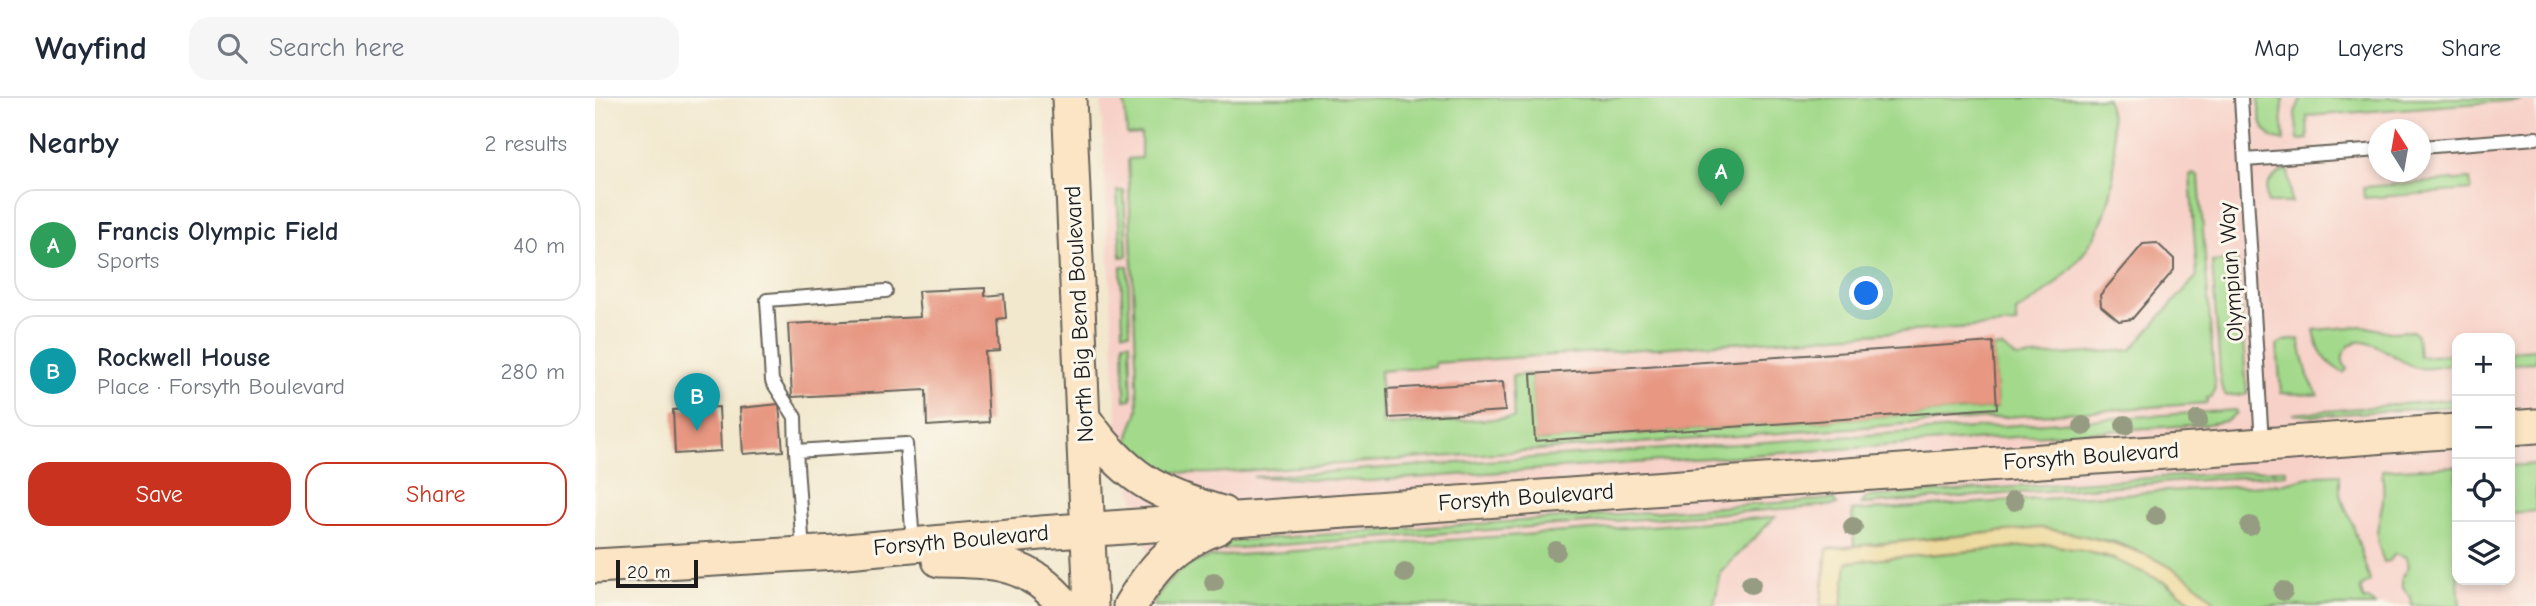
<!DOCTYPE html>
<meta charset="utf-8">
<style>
body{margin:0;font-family:"Comic Neue",sans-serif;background:#f6f6f7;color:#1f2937}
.controls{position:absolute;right:21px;bottom:21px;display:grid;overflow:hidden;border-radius:14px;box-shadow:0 4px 10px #0003}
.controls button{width:63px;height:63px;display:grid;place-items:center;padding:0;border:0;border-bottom:2px solid #e0e1e3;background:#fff;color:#1f2937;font:35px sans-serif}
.compass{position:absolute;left:1773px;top:21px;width:63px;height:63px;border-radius:50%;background:#fff;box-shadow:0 4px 10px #0003;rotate:349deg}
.scale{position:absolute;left:21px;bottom:18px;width:82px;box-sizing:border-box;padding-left:7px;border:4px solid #1c1c1c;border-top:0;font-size:19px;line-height:24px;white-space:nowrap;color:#1c1c1c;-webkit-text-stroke:5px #fbf7ec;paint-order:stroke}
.you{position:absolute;left:1272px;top:196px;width:24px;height:24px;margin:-18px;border:5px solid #fff;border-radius:50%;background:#1a73e8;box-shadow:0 0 0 10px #1a73e833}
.badge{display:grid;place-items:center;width:46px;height:46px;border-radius:50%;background:#c8321e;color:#fff;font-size:23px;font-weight:700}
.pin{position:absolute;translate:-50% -58px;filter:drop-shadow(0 2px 4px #0008)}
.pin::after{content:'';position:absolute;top:37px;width:24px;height:21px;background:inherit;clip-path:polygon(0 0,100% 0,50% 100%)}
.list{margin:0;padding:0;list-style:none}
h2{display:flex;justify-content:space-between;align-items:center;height:91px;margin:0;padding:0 28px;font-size:30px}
h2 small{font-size:23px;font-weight:400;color:#747a83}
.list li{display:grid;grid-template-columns:46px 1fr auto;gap:21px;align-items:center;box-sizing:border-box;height:112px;margin:0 14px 14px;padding:0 14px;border:2px solid #e0e1e3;border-radius:21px}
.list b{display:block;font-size:26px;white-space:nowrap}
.list p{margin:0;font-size:23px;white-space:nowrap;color:#747a83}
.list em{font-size:23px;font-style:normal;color:#747a83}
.actions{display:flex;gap:14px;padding:21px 28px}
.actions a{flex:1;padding:16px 0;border:2px solid #c8321e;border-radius:21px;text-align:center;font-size:24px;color:#c8321e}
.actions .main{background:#c8321e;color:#fff}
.icon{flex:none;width:38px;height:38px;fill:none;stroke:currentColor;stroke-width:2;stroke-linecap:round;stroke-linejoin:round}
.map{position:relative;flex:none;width:1941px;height:508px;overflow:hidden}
header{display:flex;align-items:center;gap:42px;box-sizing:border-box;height:98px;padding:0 35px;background:#fff;border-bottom:2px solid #e0e1e3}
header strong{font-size:33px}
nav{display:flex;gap:38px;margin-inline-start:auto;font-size:24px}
.search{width:490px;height:63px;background:#f6f6f7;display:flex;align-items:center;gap:18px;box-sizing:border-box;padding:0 24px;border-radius:21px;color:#747a83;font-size:26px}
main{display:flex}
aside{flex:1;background:#fff}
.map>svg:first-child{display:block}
.built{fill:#f7d1c8;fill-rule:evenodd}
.green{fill:#a2d98a;stroke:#5f7a53;stroke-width:2}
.sand{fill:#eeda9e;stroke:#857b5d;stroke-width:2}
.building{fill:#e79782}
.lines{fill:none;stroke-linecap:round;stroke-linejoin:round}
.lane-casing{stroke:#67635a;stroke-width:16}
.secondary-casing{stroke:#67635a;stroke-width:37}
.lane{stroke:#fff;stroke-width:12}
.secondary{stroke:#fce5c4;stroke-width:33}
.tree{fill:#969c81}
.labels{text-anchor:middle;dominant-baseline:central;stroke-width:6;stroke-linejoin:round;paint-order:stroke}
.street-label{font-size:23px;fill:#1c1c1c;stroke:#fbf7ec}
</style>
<header>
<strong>Wayfind</strong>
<div class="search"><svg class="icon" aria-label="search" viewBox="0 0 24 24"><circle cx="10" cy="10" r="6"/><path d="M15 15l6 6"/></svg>Search here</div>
<nav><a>Map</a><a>Layers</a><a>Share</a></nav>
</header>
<main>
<aside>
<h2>Nearby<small>2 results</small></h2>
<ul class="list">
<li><span class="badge" style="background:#2e9e5b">A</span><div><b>Francis Olympic Field</b><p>Sports</p></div><em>40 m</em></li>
<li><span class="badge" style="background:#0f9aa8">B</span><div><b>Rockwell House</b><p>Place · Forsyth Boulevard</p></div><em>280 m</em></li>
</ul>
<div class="actions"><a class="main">Save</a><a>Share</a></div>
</aside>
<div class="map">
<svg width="1941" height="508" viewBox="0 0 1941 508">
<rect width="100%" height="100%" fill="#fbf7ec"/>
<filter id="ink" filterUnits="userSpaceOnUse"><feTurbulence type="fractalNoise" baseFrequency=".0143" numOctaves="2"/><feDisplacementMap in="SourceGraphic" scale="14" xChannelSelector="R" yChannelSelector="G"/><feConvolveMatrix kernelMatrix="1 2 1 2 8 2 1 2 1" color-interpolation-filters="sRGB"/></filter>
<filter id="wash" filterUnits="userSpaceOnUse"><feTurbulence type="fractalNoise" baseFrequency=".00686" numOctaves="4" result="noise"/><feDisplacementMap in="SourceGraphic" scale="28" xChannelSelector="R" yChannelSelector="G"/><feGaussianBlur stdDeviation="1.57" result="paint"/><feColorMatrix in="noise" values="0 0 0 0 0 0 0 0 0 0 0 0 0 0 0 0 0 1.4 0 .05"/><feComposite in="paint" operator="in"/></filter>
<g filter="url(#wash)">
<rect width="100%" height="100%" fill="#f2e8ce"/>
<!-- built -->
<path class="built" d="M506 0H1941V508H557L553 453 523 343ZM1784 32H1826V74H1784ZM1862 240H1915V482H1862Z"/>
<!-- green -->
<path class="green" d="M529 0H1512C1535 95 1505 164 1421 214L1422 226 840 265V269L785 273 788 327 919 320 917 278 936 276 941 343 1402 310 1398 250 1407 249 1422 260 1536 252 1602 178 1595 77 1600 76 1604 80 1620 290 1616 299 1612 300V305L618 375C595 376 534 377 534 341 534 329 543 321 543 309L533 61 546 60V36L532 37Z
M1663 0H1689L1687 14 1689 43C1665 40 1665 20 1663 0Z
M1706 0H1925V2L1712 18 1713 41 1703 42 1700 15Z
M1693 71 1696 105H1673C1666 89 1678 76 1693 71Z
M1875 81 1876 92 1769 100 1768 89Z
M522 93H529L532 158 526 159Z
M1642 162 1652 296 1631 298 1626 288 1617 164Z
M526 168H533L535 234H528Z
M1768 228 1795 234 1818 233 1822 237 1824 259 1862 256V266C1849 267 1836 272 1823 270 1804 267 1764 224 1749 255 1746 261 1748 266 1752 271L1749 275C1730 265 1722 252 1719 232Z
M1704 241 1713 278 1723 297 1686 295 1682 247 1689 243Z
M529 244H535L537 301 530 302Z
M1941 251V263L1915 267V253Z
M1862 301V308L1716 318 1698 316Z
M1640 312 1642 316 1631 323 1612 326 774 383 658 379Z
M1941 366V413L1915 415V368Z
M1862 368 1861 455 1865 508H1817L1816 499 1807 489V479L1813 469 1811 460 1800 456 1794 463 1789 464C1778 436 1782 434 1787 407 1790 396 1788 383 1787 372Z
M1691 371V376L1266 406 1272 399Z
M1745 376V397L1758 427 1775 483 1765 490 1769 503 1773 501 1780 508H1624L1585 476 1542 453 1520 444 1445 430 1259 448 1257 413 1685 386 1723 377Z
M1238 401 1242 407 601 453 638 443Z
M1180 419 1126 474 1119 508H558C568 483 590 465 616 459Z
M1454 446C1510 455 1558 472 1603 508H1247L1252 464Z"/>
<!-- sand -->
<path class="sand" d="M1445 430C1510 440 1578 456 1624 508H1603L1574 486 1512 458 1454 446 1252 464 1247 508H1226L1232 451Z"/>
<g id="blocks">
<!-- building -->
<path class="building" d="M1562 145 1579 161V172L1537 221 1524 223 1506 208 1505 197 1548 146Z
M390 190V198L409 196 411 220 403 221 405 253 390 254 394 324 332 328 331 292 197 299 193 226 325 219 323 193Z
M1398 244 1402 310 940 343 936 276Z
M908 284 910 313 794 320 792 291Z
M184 306 188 353 148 356 145 310Z
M124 309 126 353 80 356 78 312Z"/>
</g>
</g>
<g filter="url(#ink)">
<use href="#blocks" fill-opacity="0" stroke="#67635a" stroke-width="2"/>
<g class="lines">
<!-- lane casing -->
<g class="lane-casing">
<path id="lane" d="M1646 0 1667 345
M1826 49 1941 40
M1650 62 1784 52
M201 353 200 319 177 283 172 202 291 193
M208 453 201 353 311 346 318 446"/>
</g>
<!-- secondary casing -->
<g class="secondary-casing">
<path id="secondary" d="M474 0 496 508
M489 321C529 378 561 396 627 415
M1915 330 1941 328
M344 462C398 463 434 463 470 508
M0 468 241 454 446 435 1862 333
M535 508C559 468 579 446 623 429"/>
</g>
<!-- lane -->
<use href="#lane" class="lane"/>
<!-- secondary -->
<use href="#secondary" class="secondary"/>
</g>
<!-- trees -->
<g class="tree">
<circle cx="1603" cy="322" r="10"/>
<circle cx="1530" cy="327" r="10"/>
<circle cx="1488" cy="328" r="10"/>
<circle cx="1419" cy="403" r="10"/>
<circle cx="1561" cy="418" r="10"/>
<circle cx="1655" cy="428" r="10"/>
<circle cx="1258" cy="429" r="10"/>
<circle cx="961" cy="453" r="10"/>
<circle cx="810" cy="475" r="10"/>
<circle cx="619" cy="484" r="10"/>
<circle cx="1156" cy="486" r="10"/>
<circle cx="1688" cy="493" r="10"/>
</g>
</g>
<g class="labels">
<!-- street labels -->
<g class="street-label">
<text transform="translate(1636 174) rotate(-94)">Olympian Way</text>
<text transform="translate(484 216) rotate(-93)">North Big Bend Boulevard</text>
<text transform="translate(1496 358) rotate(-4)">Forsyth Boulevard</text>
<text transform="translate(931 399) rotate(-4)">Forsyth Boulevard</text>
<text transform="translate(366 442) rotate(-5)">Forsyth Boulevard</text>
</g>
</g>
</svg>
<div class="controls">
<button>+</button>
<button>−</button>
<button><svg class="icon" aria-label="locate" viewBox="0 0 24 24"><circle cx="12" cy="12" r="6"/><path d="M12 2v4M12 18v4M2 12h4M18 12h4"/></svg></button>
<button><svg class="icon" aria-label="layers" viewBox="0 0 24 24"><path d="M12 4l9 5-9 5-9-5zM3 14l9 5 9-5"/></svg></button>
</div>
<svg class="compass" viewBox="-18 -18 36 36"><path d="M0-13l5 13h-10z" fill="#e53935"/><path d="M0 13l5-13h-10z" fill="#747a83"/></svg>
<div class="scale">20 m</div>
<div class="you"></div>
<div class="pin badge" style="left:1126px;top:108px;background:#2e9e5b">A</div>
<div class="pin badge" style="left:102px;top:333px;background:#0f9aa8">B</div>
</div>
</main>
